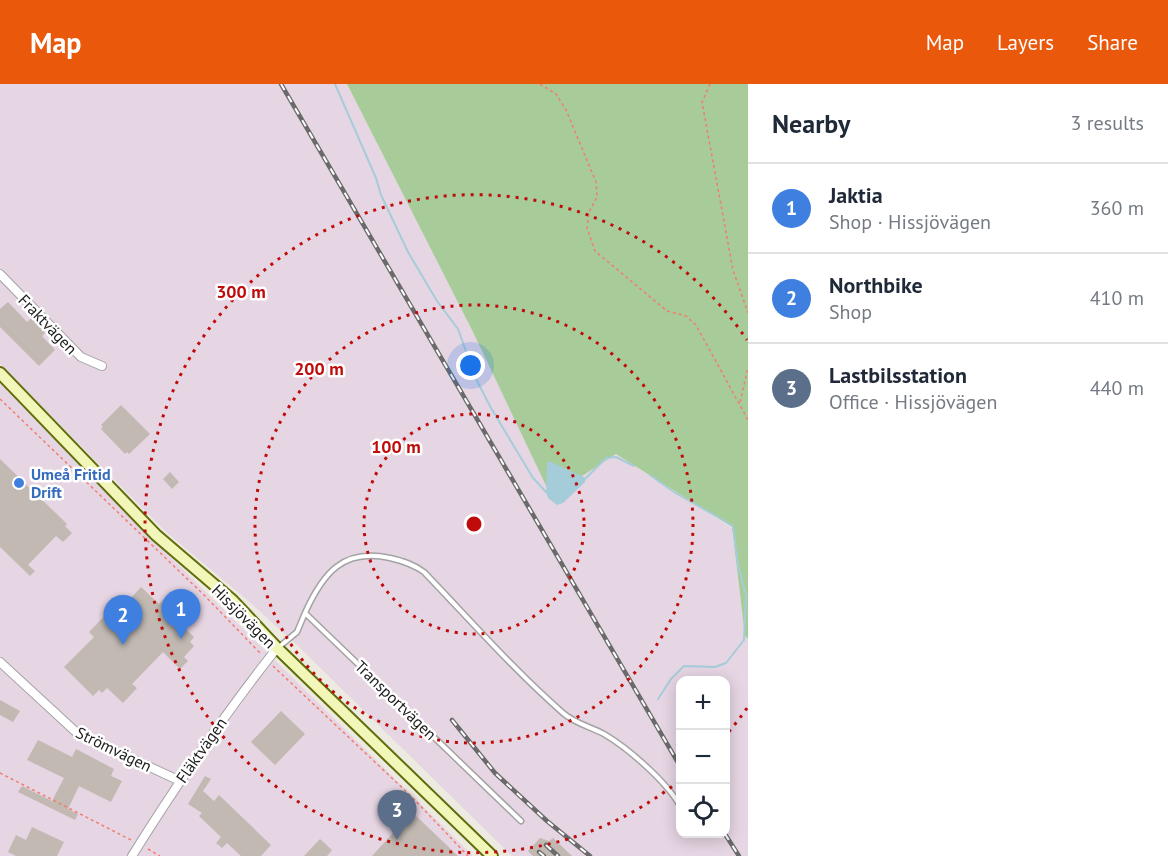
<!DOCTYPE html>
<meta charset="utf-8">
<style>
body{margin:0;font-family:"PT Sans",sans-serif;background:#f2f2f3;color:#1f2937}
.controls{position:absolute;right:18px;bottom:18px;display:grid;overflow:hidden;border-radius:12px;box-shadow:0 3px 15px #0003}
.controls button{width:54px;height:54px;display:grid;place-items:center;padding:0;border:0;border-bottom:2px solid #e0e1e3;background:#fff;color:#1f2937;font:30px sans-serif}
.you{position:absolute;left:471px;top:282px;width:21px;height:21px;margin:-15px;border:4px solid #fff;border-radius:50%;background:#1a73e8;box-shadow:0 0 0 9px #1a73e833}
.badge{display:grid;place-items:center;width:39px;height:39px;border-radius:50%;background:#ea580c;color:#fff;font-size:20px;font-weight:700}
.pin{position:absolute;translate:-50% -50px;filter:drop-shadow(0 2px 3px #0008)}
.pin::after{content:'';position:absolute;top:32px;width:21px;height:18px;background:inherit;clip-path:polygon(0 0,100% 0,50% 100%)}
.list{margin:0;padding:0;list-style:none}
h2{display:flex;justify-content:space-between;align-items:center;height:78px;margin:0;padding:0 24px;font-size:26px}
h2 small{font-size:20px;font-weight:400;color:#747a83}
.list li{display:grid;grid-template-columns:39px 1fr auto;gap:18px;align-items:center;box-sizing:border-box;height:90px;padding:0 24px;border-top:2px solid #e0e1e3}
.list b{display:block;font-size:22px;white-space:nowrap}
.list p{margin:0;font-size:20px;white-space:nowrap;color:#747a83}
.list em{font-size:20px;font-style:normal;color:#747a83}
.icon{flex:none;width:33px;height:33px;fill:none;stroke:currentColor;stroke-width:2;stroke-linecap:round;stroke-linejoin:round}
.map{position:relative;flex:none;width:748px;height:772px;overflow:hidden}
header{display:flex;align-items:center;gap:36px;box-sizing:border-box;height:84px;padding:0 30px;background:#ea580c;color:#fff}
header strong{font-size:28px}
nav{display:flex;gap:33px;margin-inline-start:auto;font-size:21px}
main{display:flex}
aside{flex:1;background:#fff}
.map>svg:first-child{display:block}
.industrial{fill:#e6d5e3;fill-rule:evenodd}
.forest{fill:#a7cb99}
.water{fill:#a5cdd9}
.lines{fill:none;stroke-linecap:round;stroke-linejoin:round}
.stream{stroke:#a5cdd9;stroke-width:2}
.building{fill:#c1b9b2}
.lane-casing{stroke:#a3a3a3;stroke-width:7}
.street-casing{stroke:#a3a3a3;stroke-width:10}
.secondary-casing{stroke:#616d0a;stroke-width:14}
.path{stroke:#f27d6e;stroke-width:1.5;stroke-dasharray:3 3;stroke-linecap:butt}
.lane{stroke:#fff;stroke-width:4}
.street{stroke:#fff;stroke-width:8}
.secondary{stroke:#f2f6b8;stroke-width:10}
.rail-casing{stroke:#6a6a6a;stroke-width:4.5}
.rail{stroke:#fff;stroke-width:2;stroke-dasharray:7;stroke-linecap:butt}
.ring{fill:none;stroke:#bf0c0a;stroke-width:3;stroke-dasharray:3 6}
.shop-dot{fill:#3f7fe0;stroke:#fff;stroke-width:2}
.labels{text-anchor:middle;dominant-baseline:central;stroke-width:5;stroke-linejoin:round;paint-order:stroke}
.street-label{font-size:16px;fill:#1c1c1c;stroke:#fff}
.shop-label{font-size:16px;font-weight:bold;fill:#366cbe;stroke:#fff;text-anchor:start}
.centre{fill:#bf0c0a;stroke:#fff;stroke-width:3}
.ring-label{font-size:18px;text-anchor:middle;font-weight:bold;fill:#bf0c0a;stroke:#fff;stroke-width:5;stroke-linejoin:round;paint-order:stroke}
</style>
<header>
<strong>Map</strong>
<nav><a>Map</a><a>Layers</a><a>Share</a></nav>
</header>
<main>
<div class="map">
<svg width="748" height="772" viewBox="0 0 748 772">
<rect width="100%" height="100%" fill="#edeae2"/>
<!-- industrial -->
<path class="industrial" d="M0 0H347L472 246 551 411 616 370 732 444 745 552 748 555V772H512L298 562 246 515 167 449 0 280ZM680 596H726V750H680Z
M0 299 127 430 473 772H0Z"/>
<!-- forest -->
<path class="forest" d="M347 0H748V555L745 552 732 443 616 370 551 412 472 246Z"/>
<!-- water -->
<path class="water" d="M547 378H551L586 394 585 398 563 419 557 421 548 414 546 408Z"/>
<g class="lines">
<!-- stream -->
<path class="stream" d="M335 0 376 94 381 111 408 168 437 217 458 245 476 295 491 324 533 394 546 408
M650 391 674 408 733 442 738 481 746 511 744 556 726 579 715 583 684 582 671 595 658 615
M586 394 606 374 616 373 634 382"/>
</g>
<!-- building -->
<path class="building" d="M8 218 27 238 33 233 47 247 42 252 55 266 39 282 0 243V225Z
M121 321 150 350 129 370 127 368 125 370 101 345 103 343 101 341Z
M0 375 67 440 65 442 72 449 63 458 56 452 28 481 35 487 30 492 0 463Z
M170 388 179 398 172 405 163 395Z
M141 503 159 520 166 513 170 516 161 525 164 528 162 530 178 546 182 542 194 553 190 558 194 562 184 573 188 577 180 585 163 568 132 600 137 604 123 619 107 604 102 609 99 606 93 612 64 583 94 553 89 548 117 519 119 521 127 512 130 515Z
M0 616 20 627 13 638 0 631Z
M281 627 305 650 275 681 251 658Z
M38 656 72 673 76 665 114 685 111 692 122 697 111 718 79 702 68 725 78 730 75 736 18 708 22 702 52 717 64 694 27 676Z
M205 692 211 695 203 707 214 717 219 711 271 761 261 772H241L227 759 222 764 216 759 221 753 199 732 202 729 188 720Z
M412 728 458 772H372Z
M32 743 64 758 57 772H16L8 768 16 751 26 756Z
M540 754 549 757 553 754 572 772H533L528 767Z
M320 755 332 766 327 772H304Z"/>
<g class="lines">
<!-- lane casing -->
<g class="lane-casing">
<path id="lane" d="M305 529C323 489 343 464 390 474 403 477 413 480 424 488 470 536 514 586 563 629 574 639 591 643 604 650 628 664 667 698 680 722
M279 563 297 548 305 529 521 737"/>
</g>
<!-- street casing -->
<g class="street-casing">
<path id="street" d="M0 190 81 273 102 282
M0 578 77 649 180 697
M132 772C177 700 224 631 277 564"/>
</g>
<!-- secondary casing -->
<g class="secondary-casing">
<path id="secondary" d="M0 289 156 451 232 516 277 564 492 772"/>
</g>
<!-- path -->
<path class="path" d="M540 0 556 10 566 26 596 98 597 113 589 128 587 144 595 167 667 227 686 232 696 241 748 336
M710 0 702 18 733 186 748 229
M0 315 205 512 261 570
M740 318 748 284
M273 582 411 712 468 772
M0 689 133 757
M148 765 160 772"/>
<!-- lane -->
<use href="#lane" class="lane"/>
<!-- street -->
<use href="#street" class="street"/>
<!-- secondary -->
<use href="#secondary" class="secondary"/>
<!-- rail casing -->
<g class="rail-casing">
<path id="rail" d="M281 0 680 682
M452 636 495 689 547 737 590 772
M725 750 739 772
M546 761 558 772
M539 768 544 772"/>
</g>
<!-- rail -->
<use href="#rail" class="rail"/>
</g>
<!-- distance rings -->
<g class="ring">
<circle cx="474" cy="440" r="110"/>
<circle cx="474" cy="440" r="219"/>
<path d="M747 624A329 329 0 0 1 726 651M679 697A329 329 0 1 1 747 256"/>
</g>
<!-- markers -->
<circle class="shop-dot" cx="19" cy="399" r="6"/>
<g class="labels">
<!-- street labels -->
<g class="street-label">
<text transform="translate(48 240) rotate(46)">Fraktvägen</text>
<text transform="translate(244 532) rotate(45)">Hissjövägen</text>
<text transform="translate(396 616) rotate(44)">Transportvägen</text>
<text transform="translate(114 665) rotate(26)">Strömvägen</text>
<text transform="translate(201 666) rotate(-55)">Fläktvägen</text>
</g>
<!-- shop labels -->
<g class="shop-label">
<text x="31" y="390">Umeå Fritid<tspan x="31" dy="18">Drift</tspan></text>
</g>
</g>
<circle cx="474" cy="440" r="9" class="centre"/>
<g class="ring-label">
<text x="241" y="214">300 m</text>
<text x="319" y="291">200 m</text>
<text x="396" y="369">100 m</text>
</g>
</svg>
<div class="controls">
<button>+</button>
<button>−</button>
<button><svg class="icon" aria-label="locate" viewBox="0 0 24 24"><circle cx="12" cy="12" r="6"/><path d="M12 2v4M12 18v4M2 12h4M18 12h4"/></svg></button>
</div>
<div class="you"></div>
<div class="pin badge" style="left:181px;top:555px;background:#3f7fe0">1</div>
<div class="pin badge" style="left:123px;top:561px;background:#3f7fe0">2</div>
<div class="pin badge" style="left:397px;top:756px;background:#5c6f8a">3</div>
</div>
<aside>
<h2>Nearby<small>3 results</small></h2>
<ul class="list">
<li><span class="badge" style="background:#3f7fe0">1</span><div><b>Jaktia</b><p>Shop · Hissjövägen</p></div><em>360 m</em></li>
<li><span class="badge" style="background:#3f7fe0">2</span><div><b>Northbike</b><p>Shop</p></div><em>410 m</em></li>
<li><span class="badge" style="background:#5c6f8a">3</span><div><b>Lastbilsstation</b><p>Office · Hissjövägen</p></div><em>440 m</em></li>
</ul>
</aside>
</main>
